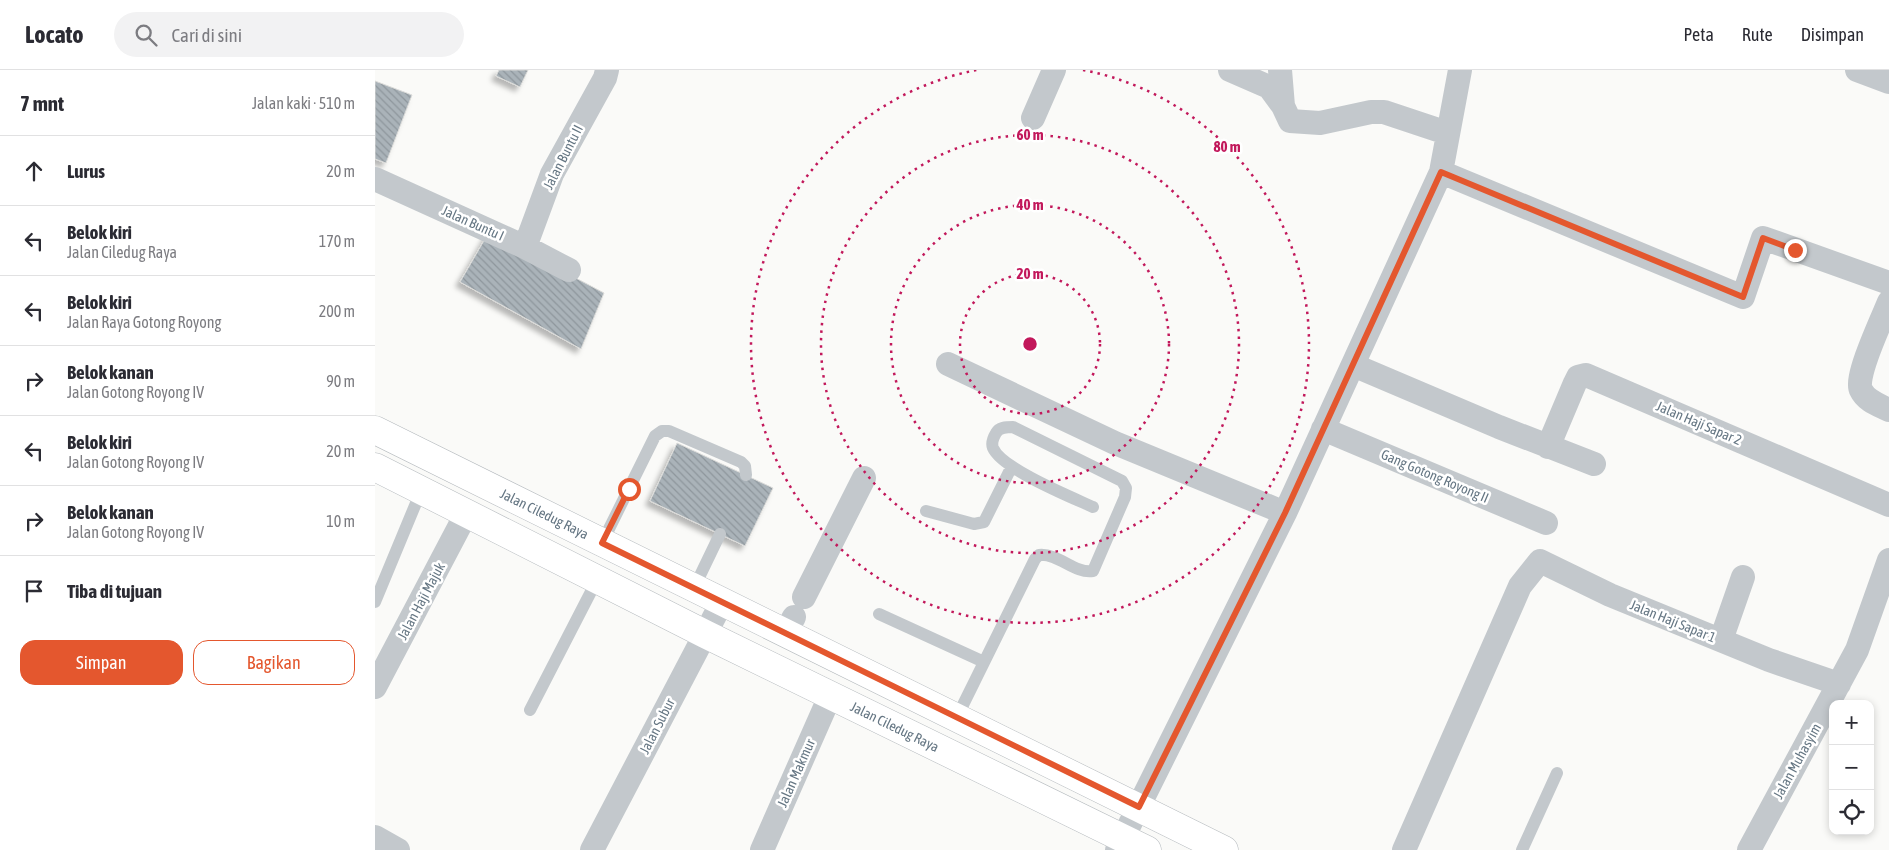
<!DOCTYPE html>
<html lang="id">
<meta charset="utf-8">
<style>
body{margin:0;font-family:"Asap Condensed",sans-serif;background:#f2f2f3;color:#2b2b33}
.controls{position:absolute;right:15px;bottom:15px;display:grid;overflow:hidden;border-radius:10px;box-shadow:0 2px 8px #0003}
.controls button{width:45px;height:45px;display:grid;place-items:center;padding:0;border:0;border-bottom:1px solid #e1e1e2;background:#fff;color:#2b2b33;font:25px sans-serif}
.stop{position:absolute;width:15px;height:15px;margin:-11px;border:4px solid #e4572e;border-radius:50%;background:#fff}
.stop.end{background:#e4572e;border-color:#fff;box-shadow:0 1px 5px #0008}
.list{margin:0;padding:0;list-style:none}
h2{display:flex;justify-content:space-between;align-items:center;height:65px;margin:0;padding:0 20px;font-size:21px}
h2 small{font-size:16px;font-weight:400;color:#7c7c81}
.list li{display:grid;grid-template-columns:32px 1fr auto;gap:15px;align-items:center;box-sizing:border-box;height:70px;padding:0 20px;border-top:1px solid #e1e1e2}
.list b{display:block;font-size:19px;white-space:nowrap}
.list p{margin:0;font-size:16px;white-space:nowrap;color:#7c7c81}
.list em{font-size:16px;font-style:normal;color:#7c7c81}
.actions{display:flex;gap:10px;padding:15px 20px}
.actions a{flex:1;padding:11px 0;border:1px solid #e4572e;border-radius:15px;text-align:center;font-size:18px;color:#e4572e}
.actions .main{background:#e4572e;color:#fff}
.icon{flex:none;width:28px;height:28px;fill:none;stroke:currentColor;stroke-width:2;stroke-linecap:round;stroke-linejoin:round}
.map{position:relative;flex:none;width:1514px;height:780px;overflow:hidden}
header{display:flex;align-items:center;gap:30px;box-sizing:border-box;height:70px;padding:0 25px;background:#fff;border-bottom:1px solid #e1e1e2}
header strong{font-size:24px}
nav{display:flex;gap:28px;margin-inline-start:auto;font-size:18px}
.search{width:350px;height:45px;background:#f2f2f3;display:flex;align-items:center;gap:12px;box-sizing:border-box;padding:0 18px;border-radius:28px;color:#7c7c81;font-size:19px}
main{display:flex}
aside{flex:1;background:#fff}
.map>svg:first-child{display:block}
.building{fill:url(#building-back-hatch);stroke:#dcdcda;filter:url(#shadow)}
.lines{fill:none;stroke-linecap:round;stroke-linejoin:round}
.primary-casing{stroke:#b5babe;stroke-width:29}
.lane{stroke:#c3c8cc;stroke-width:12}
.street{stroke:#c3c8cc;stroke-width:24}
.primary{stroke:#fff;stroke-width:28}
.route{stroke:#e4572e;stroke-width:6}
.ring{fill:none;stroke:#c2185b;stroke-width:2.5;stroke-dasharray:2.5 5}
.labels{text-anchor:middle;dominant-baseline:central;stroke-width:5;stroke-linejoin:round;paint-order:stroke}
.street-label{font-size:14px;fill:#657683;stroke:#fff}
.centre{fill:#c2185b;stroke:#fff;stroke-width:2.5}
.ring-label{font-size:15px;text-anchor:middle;font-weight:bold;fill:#c2185b;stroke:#fff;stroke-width:5;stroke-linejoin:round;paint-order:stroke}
</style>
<header>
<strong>Locato</strong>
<div class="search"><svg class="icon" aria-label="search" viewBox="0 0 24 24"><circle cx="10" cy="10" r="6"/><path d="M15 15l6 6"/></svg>Cari di sini</div>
<nav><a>Peta</a><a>Rute</a><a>Disimpan</a></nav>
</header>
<main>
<aside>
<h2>7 mnt<small>Jalan kaki · 510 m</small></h2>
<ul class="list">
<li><svg class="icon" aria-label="ahead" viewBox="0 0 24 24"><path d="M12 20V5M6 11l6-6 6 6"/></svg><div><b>Lurus</b></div><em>20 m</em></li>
<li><svg class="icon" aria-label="left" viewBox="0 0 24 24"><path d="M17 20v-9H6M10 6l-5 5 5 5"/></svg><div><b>Belok kiri</b><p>Jalan Ciledug Raya</p></div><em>170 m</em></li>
<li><svg class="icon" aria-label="left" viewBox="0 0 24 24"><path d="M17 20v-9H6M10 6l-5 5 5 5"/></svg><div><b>Belok kiri</b><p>Jalan Raya Gotong Royong</p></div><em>200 m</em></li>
<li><svg class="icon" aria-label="right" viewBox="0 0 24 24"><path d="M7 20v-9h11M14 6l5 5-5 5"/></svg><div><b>Belok kanan</b><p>Jalan Gotong Royong IV</p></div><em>90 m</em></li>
<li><svg class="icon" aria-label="left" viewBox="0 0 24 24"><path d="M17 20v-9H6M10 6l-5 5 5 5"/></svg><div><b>Belok kiri</b><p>Jalan Gotong Royong IV</p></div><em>20 m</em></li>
<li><svg class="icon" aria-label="right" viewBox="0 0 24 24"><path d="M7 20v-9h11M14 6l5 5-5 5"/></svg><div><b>Belok kanan</b><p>Jalan Gotong Royong IV</p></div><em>10 m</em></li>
<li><svg class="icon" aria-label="arrive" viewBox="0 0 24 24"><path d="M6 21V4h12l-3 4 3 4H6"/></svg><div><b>Tiba di tujuan</b></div></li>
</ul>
<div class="actions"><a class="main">Simpan</a><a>Bagikan</a></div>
</aside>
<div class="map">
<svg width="1514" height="780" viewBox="0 0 1514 780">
<defs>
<pattern id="building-back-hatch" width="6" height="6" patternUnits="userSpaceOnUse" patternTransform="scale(1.25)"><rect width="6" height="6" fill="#aab3b9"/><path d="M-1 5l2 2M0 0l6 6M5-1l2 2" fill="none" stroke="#8e969c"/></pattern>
<filter id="shadow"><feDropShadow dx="-4.5" dy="4.5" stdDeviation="2.5" flood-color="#0004"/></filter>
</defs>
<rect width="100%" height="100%" fill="#fafaf8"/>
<!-- building -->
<path class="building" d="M124 0H153L145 17 121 6Z
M0 11 37 25 11 93 0 89Z
M114 162 229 223 206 279 85 212Z
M302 373 398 418 370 476 275 431Z"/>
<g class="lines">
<!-- primary casing -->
<g class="primary-casing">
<g id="primary">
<path id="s1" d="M0 360 849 780"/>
<path id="s2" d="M0 397 330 564 772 780"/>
</g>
</g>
<!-- lane -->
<path class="lane" d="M551 441 599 454 609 452 636 398
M227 473 280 366 287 361H294L366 392 370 396 371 405
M319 518 345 464
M0 532 46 421
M504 544 609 592
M155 640 222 510
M582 647 660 489 664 485C684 483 699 504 718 501L750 427 751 418 747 411 638 357C631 357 624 357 621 363 618 368 616 373 618 378 627 399 696 427 718 437
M1147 780 1182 703"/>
<!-- street -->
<path class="street" d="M855 0 894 17 908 36 915 51 945 53 996 42H1009L1072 63
M905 0 908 36
M1482 0 1514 12
M658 48 679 0
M1066 102 1368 227 1388 168 1514 213
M0 109 150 177 194 200
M150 177 177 104 230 8 232 0
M1514 232C1508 247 1479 308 1486 320 1491 331 1504 335 1514 340
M573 294 740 373 910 443
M978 295 1124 357 1219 394
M948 359 1171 453
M1173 377 1200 313 1203 307 1211 305 1514 435
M429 527 489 408
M410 563 419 547
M1346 570 1368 507
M0 617 91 444
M0 767 23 780
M217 780 347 532
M387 780 455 626
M742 780 910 443 1066 102 1085 0
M1029 780 1145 516 1165 491 1235 525 1394 590 1464 614
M1374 780 1482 580 1514 490"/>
<!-- primary -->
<use href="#primary" class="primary"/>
</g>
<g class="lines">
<!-- route -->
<path class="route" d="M254 419 227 473 764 737 910 443 1066 102 1368 227 1388 168 1420 180"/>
</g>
<!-- distance rings -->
<g class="ring">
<circle cx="655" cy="274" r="70"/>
<circle cx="655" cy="274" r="139"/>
<circle cx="655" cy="274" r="209"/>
<path d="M708 0A279 279 0 1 1 602 0"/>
</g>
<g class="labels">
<!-- street labels -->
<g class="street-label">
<text transform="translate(188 87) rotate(-63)">Jalan Buntu II</text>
<text transform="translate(98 153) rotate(24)">Jalan Buntu I</text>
<text transform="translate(1324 353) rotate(23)">Jalan Haji Sapar 2</text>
<text transform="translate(1060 406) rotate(23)">Gang Gotong Royong II</text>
<text stroke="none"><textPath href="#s1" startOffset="189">Jalan Ciledug Raya</textPath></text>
<text transform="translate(46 531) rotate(-62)">Jalan Haji Majuk</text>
<text transform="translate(1298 551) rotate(22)">Jalan Haji Sapar 1</text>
<text transform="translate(282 656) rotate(-63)">Jalan Subur</text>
<text stroke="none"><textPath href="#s2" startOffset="581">Jalan Ciledug Raya</textPath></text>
<text transform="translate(1422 691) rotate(-61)">Jalan Muhasyim</text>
<text transform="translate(421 703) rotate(-66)">Jalan Makmur</text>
</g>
</g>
<circle cx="655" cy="274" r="8" class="centre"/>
<g class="ring-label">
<text x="655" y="70">60 m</text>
<text x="852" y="82">80 m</text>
<text x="655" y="140">40 m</text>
<text x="655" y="209">20 m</text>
</g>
</svg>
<div class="controls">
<button>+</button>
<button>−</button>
<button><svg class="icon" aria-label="locate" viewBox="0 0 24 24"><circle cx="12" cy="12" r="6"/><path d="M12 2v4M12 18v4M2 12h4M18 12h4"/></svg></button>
</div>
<div class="stop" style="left:254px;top:419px"></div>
<div class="stop end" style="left:1420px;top:180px"></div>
</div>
</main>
